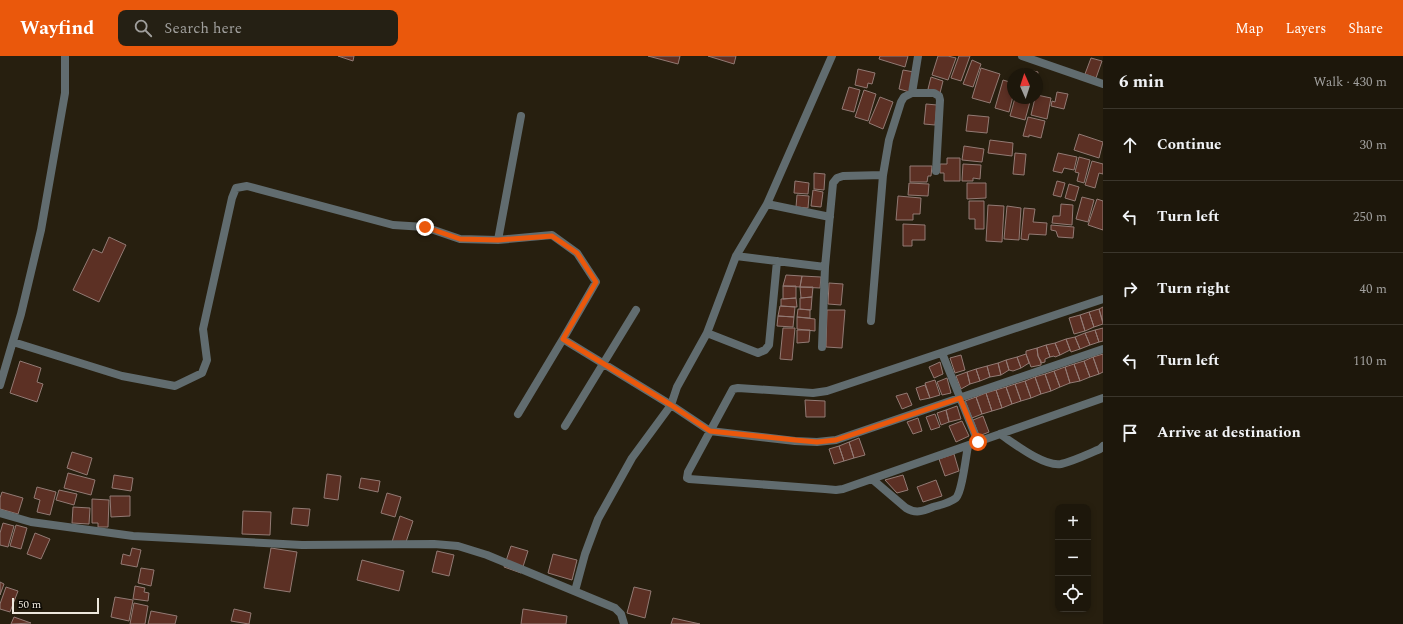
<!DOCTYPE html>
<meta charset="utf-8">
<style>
body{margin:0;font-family:Spectral,serif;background:#252014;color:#f1f3f6}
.controls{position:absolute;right:12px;bottom:12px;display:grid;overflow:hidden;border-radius:8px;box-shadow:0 2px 6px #0003}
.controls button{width:36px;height:36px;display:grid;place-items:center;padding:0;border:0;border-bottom:1px solid #3b362c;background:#1d170b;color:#f1f3f6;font:20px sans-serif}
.compass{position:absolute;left:1007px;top:12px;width:36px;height:36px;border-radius:50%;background:#1d170b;box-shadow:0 2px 6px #0003;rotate:357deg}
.scale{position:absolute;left:12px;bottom:10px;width:87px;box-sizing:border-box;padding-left:4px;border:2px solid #ede8dd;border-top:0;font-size:11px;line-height:14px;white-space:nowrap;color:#ede8dd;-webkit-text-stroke:3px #0d0a04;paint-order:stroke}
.stop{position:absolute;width:12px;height:12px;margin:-9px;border:3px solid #ea580c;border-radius:50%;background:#fff}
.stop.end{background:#ea580c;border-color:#fff;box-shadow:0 1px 4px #0008}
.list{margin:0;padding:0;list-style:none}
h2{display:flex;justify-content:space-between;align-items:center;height:52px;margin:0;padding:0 16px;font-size:17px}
h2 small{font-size:13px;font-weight:400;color:#a09f9d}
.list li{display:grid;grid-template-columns:26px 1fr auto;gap:12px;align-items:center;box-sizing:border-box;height:72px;padding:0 16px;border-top:1px solid #3b362c}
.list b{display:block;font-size:15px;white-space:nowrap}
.list em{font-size:13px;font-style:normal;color:#a09f9d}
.icon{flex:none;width:22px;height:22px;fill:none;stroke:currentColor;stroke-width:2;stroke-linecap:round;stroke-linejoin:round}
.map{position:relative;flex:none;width:1103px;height:568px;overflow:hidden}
header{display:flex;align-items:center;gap:24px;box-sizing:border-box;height:56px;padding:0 20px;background:#ea580c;color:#fff}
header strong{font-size:19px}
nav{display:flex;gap:22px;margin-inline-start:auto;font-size:14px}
.search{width:280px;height:36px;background:#252014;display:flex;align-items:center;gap:10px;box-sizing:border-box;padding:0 14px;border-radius:8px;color:#a09f9d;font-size:15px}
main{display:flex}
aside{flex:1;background:#1d170b}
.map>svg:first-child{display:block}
.building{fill:#5c3024;stroke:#927a74}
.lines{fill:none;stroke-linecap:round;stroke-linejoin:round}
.minor{stroke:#616c6f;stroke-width:8}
.route{stroke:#ea580c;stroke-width:5}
</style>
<header>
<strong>Wayfind</strong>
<div class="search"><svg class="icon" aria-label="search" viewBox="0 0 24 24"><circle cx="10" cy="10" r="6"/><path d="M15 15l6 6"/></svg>Search here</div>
<nav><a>Map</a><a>Layers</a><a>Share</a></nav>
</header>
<main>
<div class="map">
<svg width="1103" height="568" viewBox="0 0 1103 568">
<rect width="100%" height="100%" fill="#271f0f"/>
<!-- building -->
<path class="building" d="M338 0H354L353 5Z
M648 0H680L678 8Z
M708 0H736L734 8Z
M880 0H908L905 11 879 3Z
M938 0H948L956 2 948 24 932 19Z
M959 0H970L961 25 951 22Z
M1091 2 1102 5 1096 22 1085 18Z
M972 4 981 8 973 31 963 28Z
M981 12 1000 18 990 47 972 42Z
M858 13 875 17 872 28 868 27 867 32 855 29Z
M1023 13 1038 16 1037 22V18H1022Z
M903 14 914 16 910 36 899 33Z
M931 21 943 25 940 37 928 33Z
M1003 24 1013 27V40L1009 56 995 52Z
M849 31 860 34 854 56 842 53Z
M864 34 876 38 868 65 855 61Z
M1057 36 1068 38 1064 53 1051 50 1052 45 1055 46Z
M1037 39 1051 42 1047 63 1031 59 1035 42H1037Z
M880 41 893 46 883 73 869 67Z
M1015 42H1031L1025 64 1010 60Z
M926 48 937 49 935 69 924 68Z
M968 59 989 61 987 77 966 75Z
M1028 61 1045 65 1041 82 1029 79V81L1023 80Z
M1079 78 1103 86 1099 102 1074 94Z
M990 84 1013 87 1012 100 988 97Z
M964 90 984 93 982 106 962 104Z
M1015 97 1026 98 1024 119 1013 118Z
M1058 97 1077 101 1074 114 1064 112 1062 117 1053 115Z
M1079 101 1090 104 1084 127 1077 125 1079 117 1075 116Z
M947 102H960V125H944V117H940V108H947Z
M1092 105 1103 108V118L1099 117 1095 132 1085 129Z
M963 108 981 109 980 123 973 122V125H962Z
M910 110H932L931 120H928L927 126H910Z
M814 117 825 118 824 134 814 133Z
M795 125 809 127 808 138 794 137Z
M1057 125 1065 127 1061 141 1053 139Z
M909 127 929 128 928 140 908 139Z
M967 127H986V142L967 143Z
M1069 128 1079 131 1075 145 1065 142Z
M813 134 823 136 821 151 811 150Z
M797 139 809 140 808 152 796 151Z
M898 140 921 142 920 158H913V164H896Z
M1082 141 1094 144 1088 166 1076 163Z
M1097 143 1103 145V174L1088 169Z
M969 145H984V173H975V163H969Z
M1061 148 1073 149 1072 169 1052 167 1053 160H1060Z
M988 149 1004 150 1002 186 986 185Z
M1007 150 1021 152 1019 184 1004 183Z
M1024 152 1035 153 1033 166 1047 167 1046 179 1029 178 1028 184 1021 183Z
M903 168 925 169V184H912V190H903Z
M1051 169 1074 171 1073 182 1058 181 1056 175 1051 174Z
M109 181 126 189 99 246 73 234 93 193 102 197Z
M786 219 802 220 800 231 783 230Z
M802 220 821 221 820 232 800 231Z
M829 227 843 228 841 249 828 248Z
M783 230H796V242L783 243Z
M800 231H813L812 241 801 242Z
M812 241 811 254 800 253V242Z
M796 242 797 251 781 250V243Z
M780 250 795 251 794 261 778 260Z
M1103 251V266L1099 253Z
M798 253 810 254V262L797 261Z
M1099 253 1103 268 1094 271 1089 256Z
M827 254H845L842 292 826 291Z
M1089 256 1094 271 1085 275 1080 259Z
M1080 259 1085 275 1074 278 1069 262Z
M778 260 794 261 793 271 777 270Z
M797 261 815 263V275L797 273Z
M783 272H795L792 304 780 303Z
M1103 272V285L1099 286 1095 274Z
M797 274H810L809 286 797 287Z
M1095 274 1099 286 1090 289 1085 277Z
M1085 277 1090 289 1080 293 1075 281Z
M1075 281 1080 293 1071 296 1066 283Z
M1066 283 1070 294 1060 299 1055 287Z
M1055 287 1060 299 1055 301 1054 300 1050 301 1046 289Z
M1046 289 1050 301 1045 303V306L1041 307 1038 300 1037 292Z
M1037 292 1038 300 1041 305V309L1031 311 1026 298V295Z
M1026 298 1029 307 1021 312 1017 301Z
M1103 298V316L1099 318 1093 301Z
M961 299 965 314 955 317 950 302Z
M1017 301 1021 312 1013 315 1009 314 1006 304Z
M1093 301 1099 318 1090 321 1084 305Z
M1006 304 1009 314 1001 319 998 307Z
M20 305 41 312 37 326 43 328 37 346 10 337Z
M1084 305 1090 321 1080 325 1074 308Z
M940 306 943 318 934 322 929 311Z
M998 307 1001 319 990 321 987 310Z
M1074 308 1080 325 1070 327 1065 311Z
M987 310 990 321 980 325 976 313Z
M1065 311 1070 327 1060 331 1054 315Z
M976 313 980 325 970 328 967 316Z
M1054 315 1060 331 1051 335 1045 318Z
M967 316 970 328 961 333 956 320Z
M1045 318 1051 335 1041 338 1035 321Z
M1035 321 1041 338 1031 342 1025 325Z
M947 322 951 337 942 339 937 326Z
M935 324 940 339 930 342 925 327Z
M1025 325 1031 342 1021 345 1015 328Z
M1015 328 1021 345 1012 348 1006 331Z
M925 329 930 342 920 344 916 332Z
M1006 331 1012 348 1002 352 996 334Z
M996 334 1002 352 992 355 986 337Z
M907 337 912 349 902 353 896 340Z
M986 337 992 355 982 358 976 341Z
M976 341 982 358 972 362 965 345Z
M805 344 825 345V361H806Z
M957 350 961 363 949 366 946 354Z
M946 354 949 366 941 369 937 357Z
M935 358 940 371 931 374 926 361Z
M983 360 989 376 979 380 973 364Z
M918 362 922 375 913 378 907 366Z
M962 365 969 380 956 386 949 370Z
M859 382 865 399 854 402 849 386Z
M849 386 854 402 844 405 839 390Z
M839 390 844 405 834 408 829 393Z
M72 396 92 402 87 419 67 412Z
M954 398 959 415 945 420 939 403Z
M68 417 95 424 91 439 64 432Z
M327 418 341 420 338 444 324 442Z
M114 419 133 422 131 435 112 432Z
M903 419 908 434 897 437 885 424Z
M361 422 380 425 378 436 359 432Z
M936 424 942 440 923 446 917 431Z
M37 431 56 436 50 459 37 456 40 444 34 442Z
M59 434 77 438 74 449 56 444Z
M2 436 23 442 18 458 0 453V442Z
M387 437 401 441 395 461 381 457Z
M110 440H130V460L111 461Z
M92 443 109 444 108 471H98V467H92Z
M73 451 90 452 89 468 72 467Z
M293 452 310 453 308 470 291 468Z
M243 455 271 456 270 479 242 478Z
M400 460 413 465 406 486H392Z
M3 467 14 470 8 491 0 489V477Z
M16 469 27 472 21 493 10 490Z
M35 477 50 483 41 503 27 498Z
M511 490 528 495 521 517 504 511Z
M132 492 141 494 137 511 121 508 123 498 130 500Z
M271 492 297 496 290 536 264 532Z
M437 495 454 499 449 520 432 516Z
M553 498 577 504 572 524 548 517Z
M362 504 404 515 399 535 357 524Z
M141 512 154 514 151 530 138 527Z
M0 526 4 528 0 539Z
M135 530 145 532 144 536 149 537 148 545 133 543Z
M6 531 18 535 10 556 0 553V548Z
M634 531 651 535 645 562 627 557Z
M115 541 133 544 129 565 111 561Z
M134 547 148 550 145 568H130Z
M234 553 251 557 249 568 231 565Z
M523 553 567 560 566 568H521Z
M151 555 177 560 175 568H148Z
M14 561 31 567 11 568Z
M673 562 700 568H671Z"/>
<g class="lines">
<!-- minor -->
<path class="minor" d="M1022 0 1103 28
M912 37H934L939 40 940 44 936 115
M767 148 830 161
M736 200 825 211
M1103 243 827 335 813 337 738 332 733 333 688 416 687 422 689 423 825 433 836 434 843 433 1103 342
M871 265 883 119 889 84 901 46 904 41 912 37 918 0
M707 277 758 297 765 294 769 289 777 205
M563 283 671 349 710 375 795 385 817 386 836 384 1103 293
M13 286 122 320 175 330 202 317 207 304 203 273 232 142 236 132 247 130 393 169 425 171 460 183 498 184
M822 291 825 211 833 127 837 122 843 120 883 119
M942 297 978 386
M0 329 21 258 41 174 65 37V0
M518 358 563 283 596 226 577 197 552 179 498 184 521 60
M565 370 636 254
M1000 378C1015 388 1044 411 1061 408 1074 405 1088 398 1100 393L1103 390
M872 423 906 452C916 458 923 455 933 451 940 449 950 447 956 442 962 436 966 400 968 390
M0 457 31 466 133 480 302 489 434 488 458 490 487 499 615 552 621 558 624 568
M575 535 585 498 598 463 632 402 671 349 677 331 707 277 736 200 767 148 832 0"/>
</g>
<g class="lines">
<!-- route -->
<path class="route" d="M425 171 460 183 498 184 552 180 577 197 596 226 563 283 671 349 710 375 795 384 817 386 836 384 960 342 978 386"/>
</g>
</svg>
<div class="controls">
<button>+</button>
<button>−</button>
<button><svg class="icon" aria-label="locate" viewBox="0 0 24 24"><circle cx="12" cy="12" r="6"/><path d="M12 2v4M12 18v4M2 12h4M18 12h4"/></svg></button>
</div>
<svg class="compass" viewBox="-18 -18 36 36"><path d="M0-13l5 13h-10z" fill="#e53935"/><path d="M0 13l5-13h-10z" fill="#a09f9d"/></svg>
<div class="scale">50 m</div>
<div class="stop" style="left:978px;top:386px"></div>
<div class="stop end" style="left:425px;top:171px"></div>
</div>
<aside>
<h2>6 min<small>Walk · 430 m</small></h2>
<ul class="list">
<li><svg class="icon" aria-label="ahead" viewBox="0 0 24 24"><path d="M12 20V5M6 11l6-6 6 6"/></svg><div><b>Continue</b></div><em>30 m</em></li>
<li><svg class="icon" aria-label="left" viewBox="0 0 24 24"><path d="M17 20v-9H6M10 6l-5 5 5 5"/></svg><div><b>Turn left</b></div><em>250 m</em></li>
<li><svg class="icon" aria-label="right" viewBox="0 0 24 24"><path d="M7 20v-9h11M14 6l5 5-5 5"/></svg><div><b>Turn right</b></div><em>40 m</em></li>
<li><svg class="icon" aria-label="left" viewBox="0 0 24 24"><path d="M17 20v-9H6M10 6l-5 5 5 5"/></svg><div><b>Turn left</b></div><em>110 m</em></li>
<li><svg class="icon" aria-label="arrive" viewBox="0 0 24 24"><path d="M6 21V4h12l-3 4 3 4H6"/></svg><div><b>Arrive at destination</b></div></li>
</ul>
</aside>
</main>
